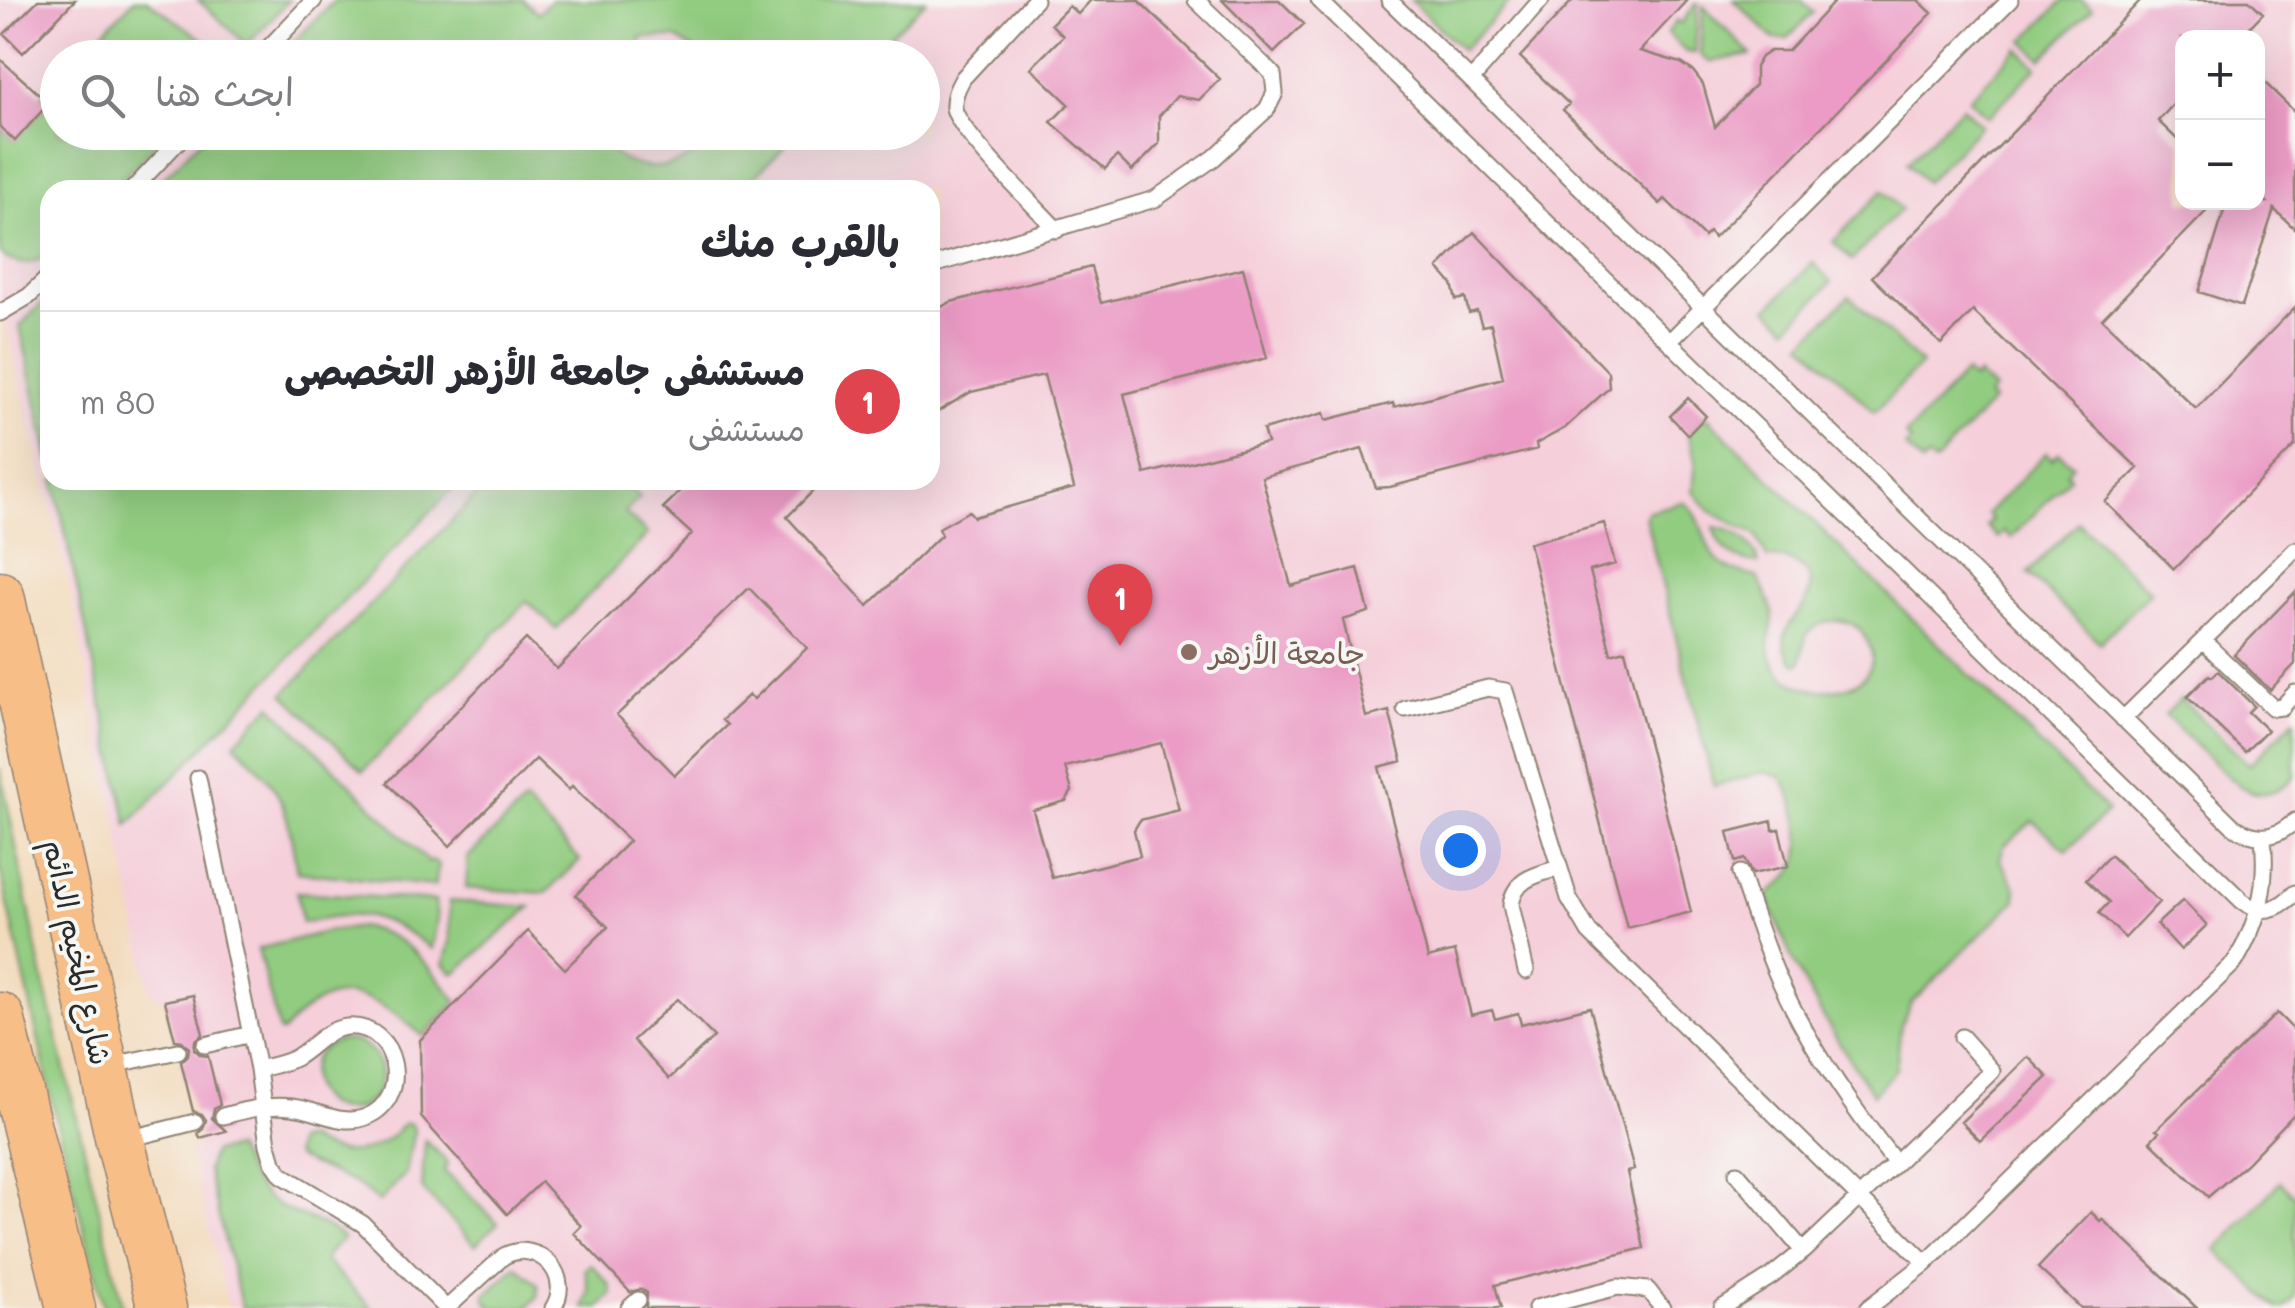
<!DOCTYPE html>
<html lang="ar">
<meta charset="utf-8">
<style>
body{margin:0;font-family:Mali,"Playpen Sans Arabic",sans-serif;background:#f2f2f3;color:#2b2b33;direction:rtl}
.controls{position:absolute;right:30px;top:30px;display:grid;overflow:hidden;border-radius:20px;box-shadow:0 10px 40px #0002}
.controls button{width:90px;height:90px;display:grid;place-items:center;padding:0;border:0;border-bottom:2px solid #e1e1e2;background:#fff;color:#2b2b33;font:50px sans-serif}
.you{position:absolute;left:1460px;top:850px;width:35px;height:35px;margin:-25px;border:8px solid #fff;border-radius:50%;background:#1a73e8;box-shadow:0 0 0 15px #1a73e833}
.badge{display:grid;place-items:center;width:65px;height:65px;border-radius:50%;background:#d93025;color:#fff;font-size:32px;font-weight:700}
.pin{position:absolute;translate:-50% -82px;filter:drop-shadow(0 2px 5px #0008)}
.pin::after{content:'';position:absolute;top:52px;width:35px;height:30px;background:inherit;clip-path:polygon(0 0,100% 0,50% 100%)}
.list{margin:0;padding:0;list-style:none}
h2{display:flex;justify-content:space-between;align-items:center;height:130px;margin:0;padding:0 40px;font-size:42px}
h2 small{font-size:32px;font-weight:400;color:#7c7c81}
.list li{display:grid;grid-template-columns:65px 1fr auto;gap:30px;align-items:center;box-sizing:border-box;height:180px;padding:0 40px;border-top:2px solid #e1e1e2}
.list b{display:block;font-size:38px;white-space:nowrap}
.list p{margin:0;font-size:32px;white-space:nowrap;color:#7c7c81}
.list em{font-size:32px;font-style:normal;color:#7c7c81}
.icon{flex:none;width:55px;height:55px;fill:none;stroke:currentColor;stroke-width:2;stroke-linecap:round;stroke-linejoin:round}
.map{position:relative;flex:none;width:2295px;height:1308px;overflow:hidden;direction:ltr}
.search{position:absolute;background:#fff;box-shadow:0 10px 40px #0002;left:40px;top:40px;width:900px;height:110px;display:flex;align-items:center;gap:25px;box-sizing:border-box;padding:0 35px;border-radius:55px;color:#7c7c81;font-size:38px}
.panel{position:absolute;background:#fff;box-shadow:0 10px 40px #0002;left:40px;top:180px;width:900px;height:310px;border-radius:30px;direction:rtl}
.map>svg:first-child{display:block}
.built{fill:#f5cfda;fill-rule:evenodd}
.green{fill:#92cc80;stroke:#5e7c56;stroke-width:2.5}
.building{fill:#eb9bc5;fill-rule:evenodd}
.lines{fill:none;stroke-linecap:round;stroke-linejoin:round}
.lane-casing{stroke:#8f8273;stroke-width:19}
.primary-casing{stroke:#8f8273;stroke-width:51}
.lane{stroke:#fff;stroke-width:15}
.primary{stroke:#f7be88;stroke-width:48}
.education-dot{fill:#8d6e63;stroke:#f6f6f2;stroke-width:4}
.labels{text-anchor:middle;dominant-baseline:central;stroke-width:8;stroke-linejoin:round;paint-order:stroke}
.education-label{font-size:30px;fill:#785e54;stroke:#f6f6f2;text-anchor:start}
.street-label{font-size:30px;fill:#2b2b2b;stroke:#f6f6f2}
</style>
<div class="map">
<svg width="2295" height="1308" viewBox="0 0 2295 1308">
<rect width="100%" height="100%" fill="#f6f6f2"/>
<filter id="ink" filterUnits="userSpaceOnUse"><feTurbulence type="fractalNoise" baseFrequency=".01" numOctaves="2"/><feDisplacementMap in="SourceGraphic" scale="20" xChannelSelector="R" yChannelSelector="G"/><feConvolveMatrix kernelMatrix="1 2 1 2 8 2 1 2 1" color-interpolation-filters="sRGB"/></filter>
<filter id="wash" filterUnits="userSpaceOnUse"><feTurbulence type="fractalNoise" baseFrequency=".0048" numOctaves="4" result="noise"/><feDisplacementMap in="SourceGraphic" scale="40" xChannelSelector="R" yChannelSelector="G"/><feGaussianBlur stdDeviation="2.25" result="paint"/><feColorMatrix in="noise" values="0 0 0 0 0 0 0 0 0 0 0 0 0 0 0 0 0 1.4 0 .05"/><feComposite in="paint" operator="in"/></filter>
<g filter="url(#wash)">
<rect width="100%" height="100%" fill="#f3dabb"/>
<!-- built -->
<path class="built" d="M0 0H2295V1308H229L190 1155 199 1137 165 1002 150 993 71 593 0 300ZM2182 38H2258V202H2182ZM58 58H922V132H58ZM50 190H930V480H50Z"/>
<!-- green -->
<path class="green" d="M134 0H147L228 57H79Z
M198 0H289L247 45Z
M335 0H523L538 13 551 0H926L870 57H705L676 38 641 37 642 57H634L615 43 603 58 279 57Z
M1411 0H1512L1462 50Z
M1734 0H1801L1814 12 1787 39H1774Z
M2064 0H2082L2092 9 2042 59 2024 41Z
M1696 3 1698 4 1695 53 1686 52 1667 33 1677 20 1681 24Z
M1703 6 1751 54V55L1709 62 1700 55Z
M2018 48 2037 67 1988 117 1969 99Z
M57 80 58 132 166 133 111 190H50V253C34 266 15 267 0 253V127L15 140 49 103 42 96Z
M1962 107 1981 125 1926 182 1907 163Z
M207 133H596C622 179 686 178 713 133H797L742 190H152Z
M1882 191 1901 209 1852 260 1833 242Z
M1813 263 1832 282 1788 327 1768 308Z
M50 295V463L20 326Z
M1849 296 1921 364 1875 412 1803 343Z
M1965 373 1973 380 1978 375 1994 390 1988 397 1993 401 1934 463 1928 458 1922 463 1905 447 1911 441 1905 436Z
M1706 416 2108 811 2067 850 2033 821 2004 846 2000 859 2016 888V900L1911 1003 1901 1025 1896 1069 1873 1095C1831 1031 1790 969 1768 895 1778 887 1790 878 1796 865 1807 842 1795 797 1781 777L1764 772 1714 786 1645 516 1649 511 1683 502C1708 517 1699 552 1726 567 1735 572 1746 574 1757 577 1762 586 1774 609 1773 619 1770 639 1764 652 1778 670 1811 710 1897 687 1865 637 1850 613 1822 618 1806 635L1800 663 1795 664C1788 656 1782 646 1785 635 1787 624 1796 617 1802 608 1824 574 1799 557 1767 558L1756 535 1710 511 1693 491 1696 460 1688 434Z
M2046 453 2052 459 2059 453 2073 465 2066 473 2070 477 2011 538 2004 532 1998 538 1986 526 1992 520 1987 514Z
M54 480H461L128 825Z
M491 480H622L640 497 625 513 648 534 556 629 527 601 363 771 284 694Z
M2078 522 2150 592 2100 643 2028 573Z
M1714 527C1737 530 1752 541 1759 563 1736 562 1720 550 1714 527Z
M2181 699 2249 765 2295 719V776C2260 811 2238 787 2210 759 2195 745 2180 730 2165 715Z
M271 705 429 863 432 861 439 865 434 886 297 872C286 802 285 794 235 743Z
M0 768 43 979 123 1308H104L57 1123 0 869Z
M525 802 580 860 546 893 466 888 468 857Z
M297 892 435 901 437 920 432 949C387 914 358 908 302 923Z
M449 901 531 907 454 974 444 964 450 941Z
M362 927C408 935 429 967 457 1001L423 1036C372 993 333 972 283 1032H279L258 949 329 931Z
M311 1075a35 35 0 1 1 70 0a35 35 0 1 1-70 0Z
M405 1123 411 1124 414 1130 406 1173 379 1202 355 1183 297 1158 294 1153 296 1142 306 1139C343 1162 376 1154 405 1123Z
M425 1140 448 1163 444 1171 498 1223 475 1245 422 1189Z
M235 1148C247 1173 259 1197 285 1209 306 1219 325 1223 343 1238L326 1256V1262L372 1308H242L207 1170 213 1152Z
M2280 1182 2295 1196V1297L2285 1308H2277L2216 1250Z
M591 1264 610 1285 612 1294 599 1308H583L589 1291 585 1269Z
M516 1266 538 1284V1296L527 1308H493L486 1301V1294Z"/>
<g id="blocks">
<!-- building -->
<path class="building" d="M38 0H75L23 53 4 34Z
M1091 0H1138L1220 79 1199 100 1177 96 1159 116V144L1132 171 1117 156 1105 169 1051 122 1069 104 1031 68 1063 36 1051 24 1069 6 1078 14Z
M1222 0H1279L1304 24 1274 53Z
M1573 0H1687L1640 51 1681 63 1693 71 1703 84 1715 127 1755 85V67L1761 57 1770 51H1788L1836 0H1918L1932 13 1714 238 1709 232 1704 237 1665 199 1660 204 1563 110 1569 104 1520 57Z
M2141 0H2249L2263 13 2239 38H2182V95L2158 121 2182 144V202H2215L2102 319 2196 409 2295 307V445L2174 569 2105 502 2138 468 1973 311 1941 344 1872 277Z
M0 59 49 103 15 141 0 127Z
M2258 76 2295 112V229L2274 209 2242 306 2199 292 2227 202H2267L2258 193Z
M1474 232 1608 372 1609 388 1565 428 1536 444 1537 449 1390 487 1376 488 1362 449 1262 477 1291 586 1358 568 1369 612 1343 620 1366 717 1389 711 1402 761 1379 767 1428 958 1455 951 1471 1015 1492 1010 1495 1019 1518 1013 1521 1024 1590 1007 1634 1170 1627 1172 1644 1248 1495 1285 1501 1308H646L647 1293 641 1289 630 1292 574 1233 581 1226 541 1182 507 1214 421 1117 420 1040 528 931 565 969 608 927 576 895 629 841 572 786 569 790 536 759 450 846 387 783 526 639 557 669 692 534 663 508 692 480H824L787 517 868 606 941 535 939 528 969 511 974 517 1074 488 1044 375 971 392 930 416V313L951 302 1091 267 1101 303 1243 268 1267 358 1124 394 1145 474 1267 443 1263 430 1324 413 1326 420 1393 403 1394 407 1503 378 1491 324 1482 326 1477 311 1469 313 1465 298 1456 300 1452 284 1438 268ZM749 588 807 648 754 699 749 695 722 720 727 725 675 775 617 715ZM1161 743 1179 810 1140 820 1134 830 1140 856 1052 878 1033 810 1066 801 1072 791 1065 767ZM677 999 714 1037 669 1079 633 1040Z
M1688 398 1706 416 1688 435 1670 416Z
M1604 523 1615 564 1590 571 1611 654 1625 650 1691 912 1627 928 1529 543Z
M2295 592V664L2270 690 2234 655Z
M2218 671 2254 706 2248 712 2267 730 2245 752 2187 697 2209 675 2212 677Z
M1772 821 1773 830 1779 829 1788 866 1752 874 1744 859 1735 862 1728 832Z
M2110 855 2159 902 2125 938 2099 913 2109 902 2086 880Z
M2183 900 2207 925 2181 950 2157 924Z
M193 995 203 1034 195 1041 194 1049 201 1055 208 1056 220 1105 214 1109 212 1118 226 1131 200 1138 198 1133 203 1129 206 1120 202 1114 193 1111 181 1062 188 1055 189 1048 182 1041 175 1040 165 1001Z
M2277 1013 2295 1031V1113L2246 1164 2208 1197 2150 1141 2159 1132 2156 1130Z
M2028 1057 2048 1077 1980 1141 1961 1122Z
M2091 1212 2100 1221 2102 1219 2197 1308H2081L2038 1268Z"/>
</g>
</g>
<g filter="url(#ink)">
<use href="#blocks" fill-opacity="0" stroke="#8f8273" stroke-width="2.5"/>
<g class="lines">
<!-- lane casing -->
<g class="lane-casing">
<path id="lane" d="M1035 0 963 78C958 87 953 96 954 108 958 132 1037 208 1057 230
M1319 0 2242 901C2262 916 2278 910 2295 893
M1389 0 2233 826C2256 841 2274 840 2295 821
M259 58 314 0
M1471 80 1541 0
M132 190 187 132
M930 266 1155 199 1214 158 1267 109 1275 93 1273 74 1196 0
M0 313 29 296 50 276
M1669 342 2010 0
M2203 641 2273 708 2282 707 2295 693
M1405 709 1488 688 1505 691 1569 898 1589 932 1926 1263
M2123 719 2295 550
M198 778 258 1069 268 1145 273 1162 282 1175 363 1224 446 1308
M1740 873C1752 908 1763 943 1778 977 1807 1043 1850 1105 1895 1162
M1526 971 1511 905C1515 878 1536 875 1559 868
M205 1045 251 1034
M108 1066 178 1051
M223 1116C246 1110 268 1104 291 1107 317 1109 341 1127 366 1117 413 1098 398 1023 347 1027 325 1029 313 1048 295 1058 283 1064 271 1066 258 1069
M124 1140 195 1122
M1737 1173 1803 1251
M447 1308 504 1256C538 1238 574 1276 553 1308
M629 1308 638 1300
M1536 1308 1618 1287 1648 1290 1662 1308
M1722 1308 1772 1276 1803 1251 1992 1071 1962 1037
M1868 1308 1926 1263 2235 962C2259 922 2268 885 2263 838"/>
</g>
<!-- primary casing -->
<g class="primary-casing">
<path id="primary" d="M0 596 120 1141 162 1308
M0 1017 71 1308"/>
</g>
<!-- lane -->
<use href="#lane" class="lane"/>
<!-- primary -->
<use href="#primary" class="primary"/>
</g>
</g>
<!-- markers -->
<circle class="education-dot" cx="1189" cy="652" r="10"/>
<g class="labels">
<!-- education labels -->
<g class="education-label">
<text x="1209" y="652">جامعة الأزهر</text>
</g>
<!-- street labels -->
<g class="street-label">
<text transform="translate(79 952) rotate(78)">شارع المخيم الدائم</text>
</g>
</g>
</svg>
<div class="controls">
<button>+</button>
<button>−</button>
</div>
<div class="you"></div>
<div class="pin badge" style="left:1120px;top:646px;background:#e0444e">1</div>
<div class="search"><svg class="icon" aria-label="search" viewBox="0 0 24 24"><circle cx="10" cy="10" r="6"/><path d="M15 15l6 6"/></svg>ابحث هنا</div>
<section class="panel">
<h2>بالقرب منك<small></small></h2>
<ul class="list">
<li><span class="badge" style="background:#e0444e">1</span><div><b>مستشفى جامعة الأزهر التخصصى</b><p>مستشفى</p></div><em>80 m</em></li>
</ul>
</section>
</div>
